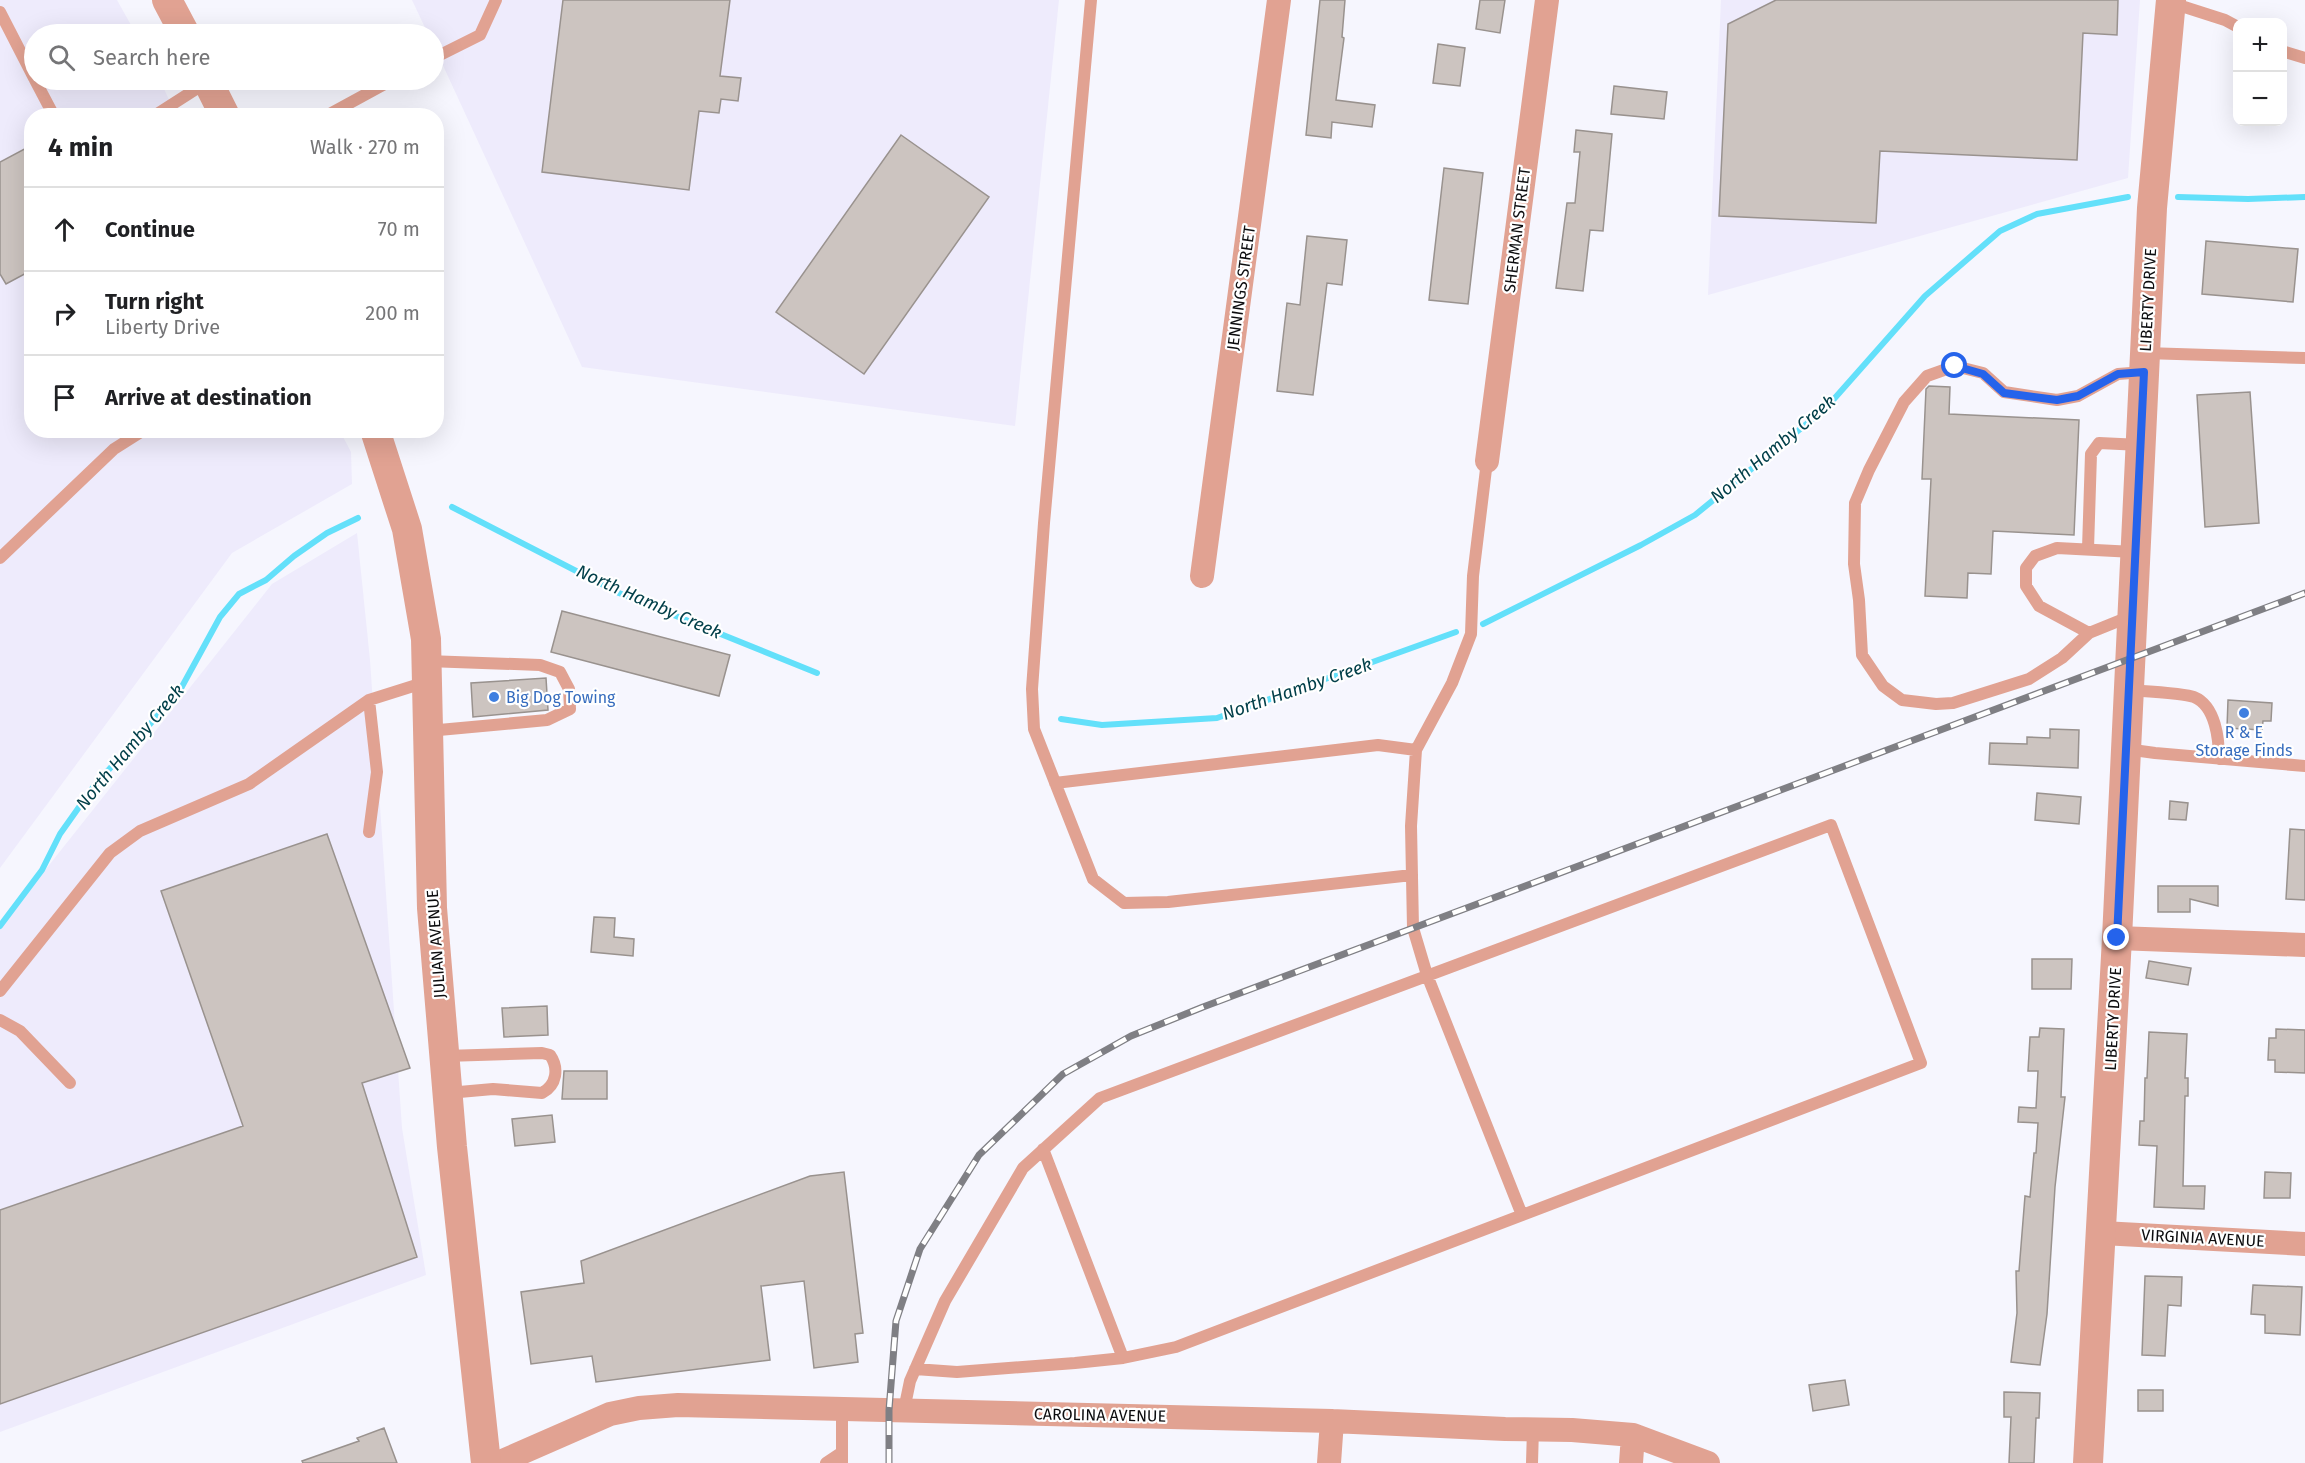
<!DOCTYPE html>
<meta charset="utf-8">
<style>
body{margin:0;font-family:"Fira Sans",sans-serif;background:#f2f2f2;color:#202124}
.controls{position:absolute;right:18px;top:18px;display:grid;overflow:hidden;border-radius:12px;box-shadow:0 6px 24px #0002}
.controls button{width:54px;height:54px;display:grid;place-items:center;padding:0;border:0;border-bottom:2px solid #e0e0e0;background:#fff;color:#202124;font:30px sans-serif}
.stop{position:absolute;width:18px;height:18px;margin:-14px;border:4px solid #2563eb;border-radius:50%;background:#fff}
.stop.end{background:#2563eb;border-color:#fff;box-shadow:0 2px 6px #0008}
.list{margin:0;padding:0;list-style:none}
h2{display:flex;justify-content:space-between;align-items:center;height:78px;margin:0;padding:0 24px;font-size:26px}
h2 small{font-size:20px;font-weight:400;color:#757577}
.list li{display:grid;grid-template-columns:39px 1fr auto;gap:18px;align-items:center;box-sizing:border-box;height:84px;padding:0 24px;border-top:2px solid #e0e0e0}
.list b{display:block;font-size:22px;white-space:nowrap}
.list p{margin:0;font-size:20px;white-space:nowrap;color:#757577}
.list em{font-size:20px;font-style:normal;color:#757577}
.icon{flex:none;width:33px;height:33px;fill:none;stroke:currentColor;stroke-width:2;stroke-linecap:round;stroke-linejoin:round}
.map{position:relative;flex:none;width:2305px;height:1463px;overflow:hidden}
.search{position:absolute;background:#fff;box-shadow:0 6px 24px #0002;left:24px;top:24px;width:420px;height:66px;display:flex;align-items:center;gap:15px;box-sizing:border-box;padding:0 21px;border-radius:33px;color:#757577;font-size:22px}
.panel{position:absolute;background:#fff;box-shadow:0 6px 24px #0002;left:24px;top:108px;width:420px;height:330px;border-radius:24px}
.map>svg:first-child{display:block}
.industrial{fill:#eeebfc}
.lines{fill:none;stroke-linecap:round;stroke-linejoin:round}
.stream{stroke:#63e0fa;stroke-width:6}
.building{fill:#ccc4c0;stroke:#99928e;stroke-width:1.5}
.service{stroke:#e1a292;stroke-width:12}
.minor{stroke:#e1a292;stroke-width:24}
.tertiary{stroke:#e1a292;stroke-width:30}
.rail-casing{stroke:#7f7f84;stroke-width:7}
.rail{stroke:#fff;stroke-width:4.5;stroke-dasharray:14;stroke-linecap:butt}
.route{stroke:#2563eb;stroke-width:8}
.shop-dot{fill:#3f7fe0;stroke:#fff;stroke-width:2}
.labels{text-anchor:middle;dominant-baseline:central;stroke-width:4.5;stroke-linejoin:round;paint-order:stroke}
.street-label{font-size:16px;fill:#0c0c0e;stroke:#fff}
.shop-label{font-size:16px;fill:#366cbe;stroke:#fff;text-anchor:start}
.water-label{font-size:18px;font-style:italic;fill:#03404a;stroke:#fff}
</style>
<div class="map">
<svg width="2305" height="1463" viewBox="0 0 2305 1463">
<rect width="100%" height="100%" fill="#f6f6fe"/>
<!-- industrial -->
<path class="industrial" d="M0 0H117L136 34H34V80H160L176 115 32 116V430L340 431 351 452 352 484 232 553 0 868Z
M412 0H1059L1015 426 582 367 434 46V34H428Z
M1721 0H2140L2128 178 1708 295Z
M357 533 370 660 402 1128 426 1275 0 1432V927L272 584Z"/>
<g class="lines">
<!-- stream -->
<path class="stream" d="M2178 197 2248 199 2305 197
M452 507 619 593 817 673
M1483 624 1641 545 1695 515 1826 408 1925 296 2000 231 2037 214 2128 197
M1061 719 1102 725 1217 718 1456 632
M0 926 42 870 60 834 94 786 179 692 220 617 239 594 266 580 294 556 327 533 358 518"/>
</g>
<!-- building -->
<path class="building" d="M563 0H730L720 76 741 78 738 101 721 99 719 113 699 111 689 190 542 172Z
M1320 0H1345L1342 37 1344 38 1336 100 1375 105 1372 127 1332 122 1331 138 1306 135Z
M1480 0H1505L1500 33 1476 29Z
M1776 0H2118L2117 35 2083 33 2077 160 1880 151 1876 223 1719 216 1728 24Z
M1438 44 1465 48 1460 86 1433 83Z
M1614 86 1667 92 1664 119 1611 114Z
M1576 130 1612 134 1603 231 1590 230 1583 291 1556 288 1567 203H1575L1580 152H1574Z
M901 135 989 197 864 374 776 312Z
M32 145V270L6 284 0 274V162Z
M1444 168 1483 173 1468 304 1429 300Z
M1307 236 1347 240 1342 285 1327 283 1313 395 1277 391 1287 303 1300 305Z
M2206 241 2298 249 2293 302 2202 294Z
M1929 386 1950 387 1949 414 2079 420 2074 535 1993 531 1991 574 1968 573 1967 598 1925 596 1931 479H1922L1926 389Z
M2250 392 2259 523 2205 527 2197 395Z
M562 611 730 655 719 696 551 652Z
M546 678 548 710 473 717 471 683Z
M2228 700 2272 703 2271 721H2263L2262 730 2227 728Z
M2050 729 2079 730 2078 768 1989 764 1990 743 2027 744V737L2050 738Z
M2037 793 2081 797 2079 824 2035 820Z
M2170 801 2188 803 2186 820 2169 819Z
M2290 829 2305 830V900L2286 899Z
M327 834 410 1068 362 1083 417 1257 0 1404V1210L243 1126 161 891Z
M2158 886H2218V906L2190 899V912H2158Z
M594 917 615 918 614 937 634 939 633 956 591 952Z
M2032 959H2072L2071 989H2032Z
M2149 961 2191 968 2188 985 2146 978Z
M547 1006 548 1035 504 1037 502 1008Z
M2040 1028 2064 1029 2061 1097H2065L2055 1187 2047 1314 2040 1365 2011 1362 2017 1313 2016 1271H2019L2025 1196 2030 1197 2034 1153H2036L2038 1123 2018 1122 2019 1107 2036 1108 2038 1071H2028L2030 1037H2039Z
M2276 1029 2305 1030V1073L2275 1072V1060H2268L2269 1038H2276Z
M2149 1032 2187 1034 2185 1078H2188V1096H2185L2183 1186H2205L2204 1209 2154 1207 2157 1146 2139 1145 2140 1121H2144L2145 1078H2147Z
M564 1071H607V1099H562Z
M552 1115 555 1142 515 1146 512 1119Z
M844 1172 863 1333 855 1334 858 1362 814 1368 804 1281 761 1286 770 1360 596 1382 592 1356 531 1364 521 1292 584 1283 581 1261 810 1176Z
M2265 1172 2291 1173 2290 1198H2264Z
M2145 1276 2182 1277 2181 1306 2168 1305 2165 1356 2142 1355Z
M2253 1285 2302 1287 2300 1335 2265 1333V1315L2251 1314Z
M1845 1380 1849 1405 1813 1411 1809 1385Z
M2138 1390H2163V1411H2138Z
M2004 1392 2040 1393 2039 1418H2036L2034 1463H2009L2011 1417H2004Z
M384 1428 397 1463H303L302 1461 359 1441 357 1438Z"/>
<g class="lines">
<!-- service -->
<path class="service" d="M1091 0 1044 523 1032 689 1034 729 1093 879 1124 903 1168 902 1412 875
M2172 3 2225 20 2238 27
M0 12 34 78
M2282 51 2305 58
M434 58 480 35 496 0
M35 80 54 116
M154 116 207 82
M326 116 392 80
M2145 353 2305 358
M1487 461 1473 576 1471 634 1452 683 1416 750 1411 826 1413 928 1427 975 1522 1215
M2088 549 2091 454 2099 443 2141 445
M0 558 114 449 144 430
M2131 616 2089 633 2062 658 2029 679 1953 703 1936 704 1902 700 1883 686 1862 655 1859 600 1854 564 1855 503 1869 470 1904 402 1927 376 1955 366 1983 373 2004 392 2057 400 2078 396 2118 374 2144 372
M2089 633 2039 606 2026 586V568L2035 556 2057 548 2134 552
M427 661 540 665 560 672 569 689 570 709 547 720 428 731
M2129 690C2142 691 2185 693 2194 697 2216 706 2219 740 2219 759
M369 700 377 772 369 832
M2126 749 2155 753 2305 766
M1055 783 1378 745 1416 750
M0 991 110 853 140 831 249 784 369 700 426 682
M0 1020 20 1031 70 1083
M445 1056 542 1053 550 1055C559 1068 557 1085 542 1093L493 1089 448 1093
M1043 1149 1123 1358
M842 1409V1463
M904 1410 910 1381 945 1301 1023 1168 1100 1098 1831 825 1921 1063 1176 1347 1123 1358 1075 1363 957 1372 915 1369
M826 1463 841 1453
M1532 1463 1533 1429"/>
<!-- minor -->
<path class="minor" d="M1487 461 1547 0
M1202 576 1279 0
M2117 938 2305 945
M2102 1233 2305 1244
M498 1463 610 1414 639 1408 678 1405 1332 1421 1505 1429 1572 1430 1633 1435 1708 1463
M1329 1463 1332 1421
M1631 1463 1633 1435"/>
<!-- tertiary -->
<path class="tertiary" d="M167 0 185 34
M207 80 225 116
M375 430 407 529 426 639 432 908 452 1147 486 1463
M2088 1463 2117 938 2152 208 2171 0"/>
<!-- rail casing -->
<g class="rail-casing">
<path id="rail" d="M889 1463V1410L896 1321 920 1249 979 1155 1063 1074 1131 1036 1203 1007 2305 593"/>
</g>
<!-- rail -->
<use href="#rail" class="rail"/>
</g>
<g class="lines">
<!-- route -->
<path class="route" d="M1955 366 1983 374 2004 393 2057 400 2078 396 2118 374 2144 372 2117 938"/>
</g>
<!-- markers -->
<g class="shop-dot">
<circle cx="494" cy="697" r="6"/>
<circle cx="2244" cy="713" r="6"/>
</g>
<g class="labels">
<!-- street labels -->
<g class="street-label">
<text transform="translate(1517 230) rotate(-83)">SHERMAN STREET</text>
<text transform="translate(1241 288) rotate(-82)">JENNINGS STREET</text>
<text transform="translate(2148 300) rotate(-87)">LIBERTY DRIVE</text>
<text transform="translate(436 944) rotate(-94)">JULIAN AVENUE</text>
<text transform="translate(2113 1019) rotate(-87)">LIBERTY DRIVE</text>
<text transform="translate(2203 1238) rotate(3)">VIRGINIA AVENUE</text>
<text transform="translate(1100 1415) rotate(1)">CAROLINA AVENUE</text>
</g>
<!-- shop labels -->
<g class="shop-label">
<text x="506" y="697">Big Dog Towing</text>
<text x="2244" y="732" text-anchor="middle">R &amp; E<tspan x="2244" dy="18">Storage Finds</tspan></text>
</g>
<!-- water labels -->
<g class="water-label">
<text transform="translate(1773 449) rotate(-40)">North Hamby Creek</text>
<text transform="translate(649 602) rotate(24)">North Hamby Creek</text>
<text transform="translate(1297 689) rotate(-19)">North Hamby Creek</text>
<text transform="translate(130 747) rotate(-50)">North Hamby Creek</text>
</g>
</g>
</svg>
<div class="controls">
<button>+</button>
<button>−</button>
</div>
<div class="stop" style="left:1955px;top:366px"></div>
<div class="stop end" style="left:2117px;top:938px"></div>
<div class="search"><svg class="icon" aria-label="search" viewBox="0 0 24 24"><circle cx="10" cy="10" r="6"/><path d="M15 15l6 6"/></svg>Search here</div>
<section class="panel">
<h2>4 min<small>Walk · 270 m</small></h2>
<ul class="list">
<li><svg class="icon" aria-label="ahead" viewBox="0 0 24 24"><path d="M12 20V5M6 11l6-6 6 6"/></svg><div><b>Continue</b></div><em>70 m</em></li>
<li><svg class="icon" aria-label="right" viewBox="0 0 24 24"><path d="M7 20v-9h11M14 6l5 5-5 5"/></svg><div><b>Turn right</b><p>Liberty Drive</p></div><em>200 m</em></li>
<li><svg class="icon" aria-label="arrive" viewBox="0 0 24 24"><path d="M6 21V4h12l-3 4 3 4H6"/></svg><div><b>Arrive at destination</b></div></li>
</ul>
</section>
</div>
